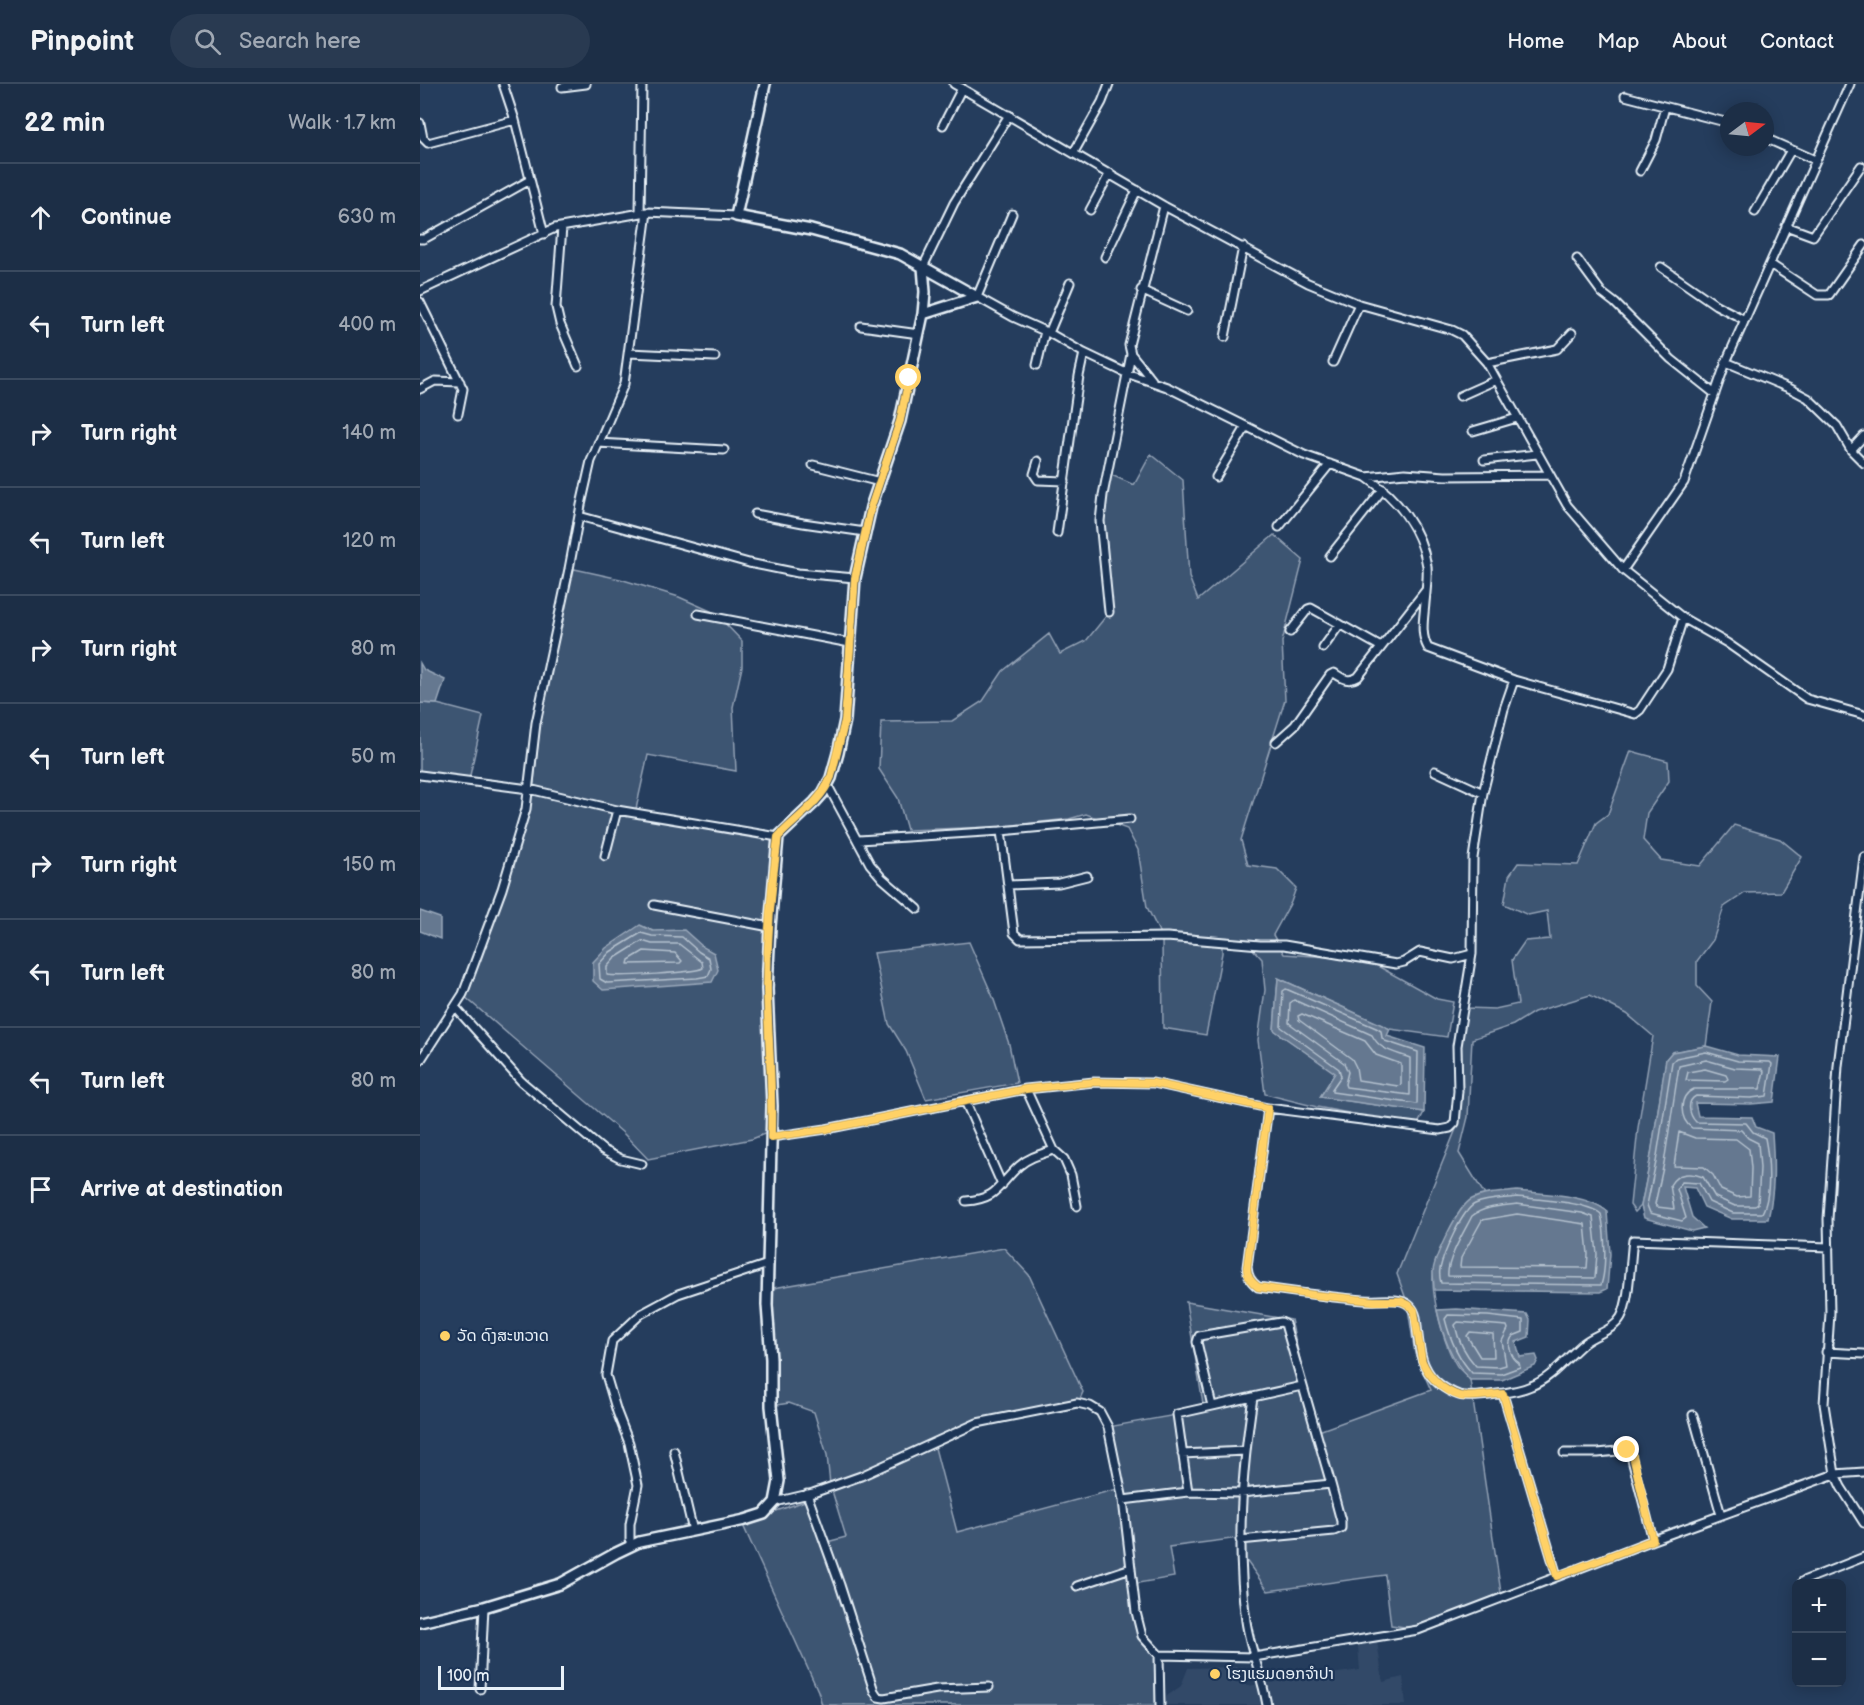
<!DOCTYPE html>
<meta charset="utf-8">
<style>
body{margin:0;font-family:"Balsamiq Sans","Noto Sans Lao",sans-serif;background:#293a51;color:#f1f3f6}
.controls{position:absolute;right:18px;bottom:18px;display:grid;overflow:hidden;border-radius:9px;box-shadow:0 3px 15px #0003}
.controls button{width:54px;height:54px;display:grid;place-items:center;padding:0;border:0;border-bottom:2px solid #3a4a5f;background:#1c2e46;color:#f1f3f6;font:30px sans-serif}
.compass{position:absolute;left:1300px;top:18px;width:54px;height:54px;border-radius:50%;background:#1c2e46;box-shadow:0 3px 15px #0003;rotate:74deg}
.scale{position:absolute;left:18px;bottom:15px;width:126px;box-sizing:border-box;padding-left:6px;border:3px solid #e8f1f8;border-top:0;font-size:16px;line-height:21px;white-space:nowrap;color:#e8f1f8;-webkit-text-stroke:4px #1d3557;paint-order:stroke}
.stop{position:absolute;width:18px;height:18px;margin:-14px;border:4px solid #ffd166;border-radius:50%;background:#fff}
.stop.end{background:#ffd166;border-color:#fff;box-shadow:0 2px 6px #0008}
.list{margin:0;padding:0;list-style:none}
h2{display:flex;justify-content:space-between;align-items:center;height:78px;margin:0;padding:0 24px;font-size:26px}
h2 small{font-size:20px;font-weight:400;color:#a0a8b3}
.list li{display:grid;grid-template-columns:39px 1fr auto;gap:18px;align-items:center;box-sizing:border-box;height:108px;padding:0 24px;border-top:2px solid #3a4a5f}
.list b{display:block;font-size:22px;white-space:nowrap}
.list em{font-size:20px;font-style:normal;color:#a0a8b3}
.icon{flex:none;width:33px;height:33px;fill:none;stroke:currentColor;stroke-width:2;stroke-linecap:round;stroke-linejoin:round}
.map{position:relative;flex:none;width:1444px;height:1621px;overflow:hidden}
header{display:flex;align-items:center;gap:36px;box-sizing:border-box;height:84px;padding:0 30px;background:#1c2e46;border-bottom:2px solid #3a4a5f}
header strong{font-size:28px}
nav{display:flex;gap:33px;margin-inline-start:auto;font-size:21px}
.search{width:420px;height:54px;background:#293a51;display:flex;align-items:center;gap:15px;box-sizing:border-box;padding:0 21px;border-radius:33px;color:#a0a8b3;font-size:22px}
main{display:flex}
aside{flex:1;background:#1c2e46}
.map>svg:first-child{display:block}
.built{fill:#334a68}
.green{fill:#3e5472;stroke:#93a2b5;stroke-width:1.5}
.water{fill:#657890;stroke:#99a8ba;stroke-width:1.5}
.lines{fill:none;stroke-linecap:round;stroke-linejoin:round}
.shore{stroke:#b4c1ce;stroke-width:1.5}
.street-casing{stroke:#e8f1f8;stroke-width:11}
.secondary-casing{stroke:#e8f1f8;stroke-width:14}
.street{stroke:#1d3557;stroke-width:7}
.secondary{stroke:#1d3557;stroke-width:9}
.route{stroke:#ffd166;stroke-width:8}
.poi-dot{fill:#ffd166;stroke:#1d3557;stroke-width:2}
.labels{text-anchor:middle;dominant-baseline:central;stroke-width:4.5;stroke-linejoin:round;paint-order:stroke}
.poi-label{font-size:16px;fill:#e8f1f8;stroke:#1d3557;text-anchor:start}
</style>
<header>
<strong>Pinpoint</strong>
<div class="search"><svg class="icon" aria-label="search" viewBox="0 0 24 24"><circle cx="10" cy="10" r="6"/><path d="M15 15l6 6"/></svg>Search here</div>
<nav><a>Home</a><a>Map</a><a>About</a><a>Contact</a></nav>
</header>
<main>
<aside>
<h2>22 min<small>Walk · 1.7 km</small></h2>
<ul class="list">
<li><svg class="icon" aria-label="ahead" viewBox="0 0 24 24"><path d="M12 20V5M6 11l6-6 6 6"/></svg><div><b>Continue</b></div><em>630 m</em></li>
<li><svg class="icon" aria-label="left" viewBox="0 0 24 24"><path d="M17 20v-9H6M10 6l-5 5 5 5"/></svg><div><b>Turn left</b></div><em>400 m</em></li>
<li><svg class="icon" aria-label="right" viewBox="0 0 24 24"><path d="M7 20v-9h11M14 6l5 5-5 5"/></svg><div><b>Turn right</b></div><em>140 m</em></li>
<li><svg class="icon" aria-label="left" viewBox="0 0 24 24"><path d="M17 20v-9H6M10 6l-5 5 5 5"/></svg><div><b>Turn left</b></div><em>120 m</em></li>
<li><svg class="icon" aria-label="right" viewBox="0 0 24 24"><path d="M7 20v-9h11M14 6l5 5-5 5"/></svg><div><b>Turn right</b></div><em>80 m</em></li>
<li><svg class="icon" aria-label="left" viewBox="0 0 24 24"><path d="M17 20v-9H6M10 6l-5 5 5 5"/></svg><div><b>Turn left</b></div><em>50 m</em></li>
<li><svg class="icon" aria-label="right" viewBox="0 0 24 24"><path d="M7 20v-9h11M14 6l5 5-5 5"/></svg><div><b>Turn right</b></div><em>150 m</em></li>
<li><svg class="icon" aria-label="left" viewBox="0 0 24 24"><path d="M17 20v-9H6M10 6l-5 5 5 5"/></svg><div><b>Turn left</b></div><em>80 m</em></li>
<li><svg class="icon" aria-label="left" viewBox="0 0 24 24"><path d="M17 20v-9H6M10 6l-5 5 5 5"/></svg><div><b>Turn left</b></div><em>80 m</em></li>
<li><svg class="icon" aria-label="arrive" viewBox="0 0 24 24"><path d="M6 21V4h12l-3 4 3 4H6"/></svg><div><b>Arrive at destination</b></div></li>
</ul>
</aside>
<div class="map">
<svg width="1444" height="1621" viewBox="0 0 1444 1621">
<rect width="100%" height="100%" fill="#253d5d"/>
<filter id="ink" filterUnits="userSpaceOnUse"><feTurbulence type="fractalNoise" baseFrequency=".0167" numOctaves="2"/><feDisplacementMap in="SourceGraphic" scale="12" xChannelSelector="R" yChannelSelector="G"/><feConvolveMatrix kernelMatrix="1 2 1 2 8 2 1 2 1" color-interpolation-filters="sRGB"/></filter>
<g filter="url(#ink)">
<!-- built -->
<path class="built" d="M957 1557 963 1598 983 1593 986 1621H744L747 1612 761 1602 768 1584 824 1583 827 1602 940 1586 938 1562Z"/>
<!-- green -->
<path class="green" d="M731 370 763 396 769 493 778 516 854 451 883 476 862 558 865 616 821 756 828 781 857 785 876 804 871 818 853 851 864 870 909 873 956 881 1017 915 1033 918 1027 953 970 945 858 894 854 946 916 989 900 1013 1004 1028 997 1042 897 1023 845 1010 838 956 845 906 842 875 829 861 802 862V869L786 951 743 944 742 854 727 823 718 766 707 745 666 730 649 735 574 743 487 746 478 714 459 685 461 638 532 637 563 617 583 587 629 550 640 570 666 557 687 531 681 449 687 389 714 401Z
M150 484 200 495 259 513 295 529 322 557V583L313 623 316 687 228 671 216 725 360 753 349 906 352 1047 332 1055 228 1075 203 1049 44 912 84 807 106 737 113 707 120 640Z
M0 619 17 620 63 632 49 696 0 688Z
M1211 667 1248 677 1249 697 1227 729 1223 756 1241 776 1280 782 1314 741 1360 755 1382 773 1361 808 1325 809 1304 823 1293 856 1277 877V902L1292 918 1286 962 1252 968 1246 975 1230 1077 1221 1122 1215 1128 1210 1121 1218 1044 1233 952 1207 930 1170 911 1114 928 1093 941 1052 955 1048 1033 1039 1069 1065 1111C1043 1118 1040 1125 1031 1145 1024 1157 1017 1170 1014 1184 1009 1207 1024 1262 1037 1282 1041 1287 1046 1291 1050 1296L1081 1509 998 1545 971 1541 965 1491 848 1507 823 1472 819 1454 749 1463 754 1493 712 1500 723 1552 739 1573 740 1621H402L398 1607 322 1439 385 1417 403 1459 426 1453 410 1400 407 1371 394 1328 369 1319 351 1322 348 1205 584 1164 609 1191 663 1308 657 1321 557 1340 514 1360 537 1448 701 1404 688 1343 784 1326 766 1218 871 1236 896 1348 1011 1306 995 1270 987 1218 977 1190 1036 1045 1041 953 1047 924 1075 925 1098 920 1092 876 1105 857 1130 855 1127 827 1108 831 1084 820 1089 792 1098 779 1158 781 1176 739 1188 730Z
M549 858 573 913 589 960 597 999 506 1015 486 967 469 940 454 869Z"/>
<!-- water -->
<path class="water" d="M0 579 4 586 25 596 17 620 0 619Z
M0 827 20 834V855L0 847Z
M220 841 233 847 264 846 283 863 294 869 298 886 292 898 183 906 173 897V878L186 864Z
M858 894 958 939 970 945 967 952 1005 964 1004 1028 900 1013 915 989 854 946Z
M1286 962 1318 971 1360 973 1354 1018 1331 1020 1275 1019 1278 1032 1332 1033 1336 1043 1352 1049C1354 1078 1355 1106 1348 1135H1312L1284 1123 1275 1104 1263 1103 1272 1133 1284 1144 1272 1147 1224 1134 1221 1122 1230 1077 1246 975 1252 968Z
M1097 1107C1123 1110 1167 1110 1187 1127L1190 1170 1187 1205 1180 1208 1014 1206C1014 1200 1013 1193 1013 1187 1015 1172 1038 1122 1052 1115 1065 1108 1083 1109 1097 1107Z
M1037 1225 1107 1230 1110 1236 1109 1253 1096 1258 1100 1273 1116 1271 1118 1276 1115 1282 1082 1296H1050C1031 1275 1023 1253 1017 1226Z"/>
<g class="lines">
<!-- shore -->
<path class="shore" d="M221 849 232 852 262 853 279 868 289 874 291 885 288 892 277 894 187 899 180 895 179 880 190 868Z
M222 857 232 860H259L282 878 283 884C274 889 199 893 187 891V883L195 874Z
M224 867 255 869 262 877 260 879 208 880 209 876Z
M866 905 956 944 961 947 962 954 965 957 998 968 997 1020 912 1008V1005L921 992 919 985 861 943 863 907Z
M874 916 952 951C960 967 974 968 990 974V1011L926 1003 925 1000 928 988 924 979 869 939 870 919Z
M882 930 945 957 956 971 981 980V1001L978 1002 938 996 936 983 932 975 879 936 878 932Z
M1286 968 1318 977 1350 978 1352 980 1347 1012 1331 1014 1276 1012C1266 1017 1269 1031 1276 1038L1326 1039 1333 1048 1345 1054C1349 1074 1352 1111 1342 1129H1313L1289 1118 1279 1099 1262 1098 1257 1105 1266 1134 1262 1137 1230 1129 1227 1121 1236 1078 1252 978 1256 974Z
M1286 976 1315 984 1342 985 1344 987 1340 1005H1274C1258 1012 1259 1035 1272 1044L1321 1046 1328 1054 1338 1059 1340 1084 1338 1120 1335 1122H1315L1295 1113 1283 1093C1271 1088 1257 1088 1250 1101L1254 1125 1237 1123 1235 1120 1244 1079 1259 982Z
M1285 985 1306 991 1308 995 1305 997 1266 996 1268 988Z
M1259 1048 1275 1054 1316 1055 1329 1065 1331 1084 1330 1112 1317 1113 1301 1106 1293 1091 1284 1083 1254 1082Z
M1097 1113C1116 1115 1167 1118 1181 1130 1185 1147 1187 1184 1181 1201L1021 1199C1020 1195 1019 1190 1020 1185 1023 1171 1042 1126 1055 1120 1068 1114 1084 1115 1097 1113Z
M1097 1120 1162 1129 1173 1133 1177 1170 1175 1194 1028 1192C1026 1177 1045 1146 1052 1132 1064 1122 1082 1122 1097 1120Z
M1097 1130 1165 1140 1168 1170 1167 1184 1040 1183 1041 1174 1062 1136Z
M1028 1231 1068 1232 1103 1236V1248L1093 1252C1086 1260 1091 1274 1099 1279L1100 1283 1081 1290 1052 1289C1038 1274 1030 1255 1025 1235Z
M1038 1238 1087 1242 1088 1245 1082 1257 1086 1281 1079 1283 1056 1282C1045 1270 1038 1256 1035 1241Z
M1050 1248 1073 1250 1074 1273H1060L1047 1252Z"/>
<!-- street casing -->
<g class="street-casing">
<path id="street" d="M83 0 95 36 124 150
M534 0 744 122 888 199 939 220 1032 246 1042 251 1067 279 1147 421 1203 486 1263 534 1307 559 1387 615 1444 631
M142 3 166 0
M1205 12 1309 39
M0 39 3 54 8 59 95 36
M523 41 542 4
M1345 54 1395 76
M654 68 682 18 689 0
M1220 87 1236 56 1245 23
M670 126 690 89
M1335 128 1371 66
M220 129 222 0
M592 130 557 213 593 233 629 249 664 269 706 289 747 303 884 371 946 393 985 389 1025 392 1130 391
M1366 142 1393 152 1441 82
M142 143 136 223 140 240 158 282
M0 155H4L110 96
M685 173 717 106
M1157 175 1182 209 1195 219 1251 275 1295 310
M1350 180 1397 211H1409L1444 161
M503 183 534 119 589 31
M1241 183 1296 221 1325 236
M721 206 767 227
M0 207 135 144 227 128
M0 218 43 305 38 330
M441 242 499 250
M629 249 650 199
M805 253 823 163
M209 269 295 273
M913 278 939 220
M1306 278 1371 305 1388 314 1417 342 1431 366 1444 379
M1067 279 1137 265 1152 249
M617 281 625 247
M732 296 711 270 709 261 744 122
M0 305 15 297 40 298
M1040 312 1076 296
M1053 347 1097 334
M178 359 304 366
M1431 366 1444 352
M1064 376 1117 370
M618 377 614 390 618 396 645 397
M393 381 460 398
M796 393 826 343
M946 393C977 414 1001 444 1007 482 1008 494 1006 507 1005 519 1004 534 1000 550 1008 564L1094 596 1215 630 1220 626 1247 585 1263 534
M335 430 383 439 445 448
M159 432 329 479 378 489 435 494
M859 443 910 380
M637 449 659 292 664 269
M910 472 963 405
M1203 486 1264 398 1306 278 1430 0
M689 528 680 437 683 411 711 270
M278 530 430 559
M870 548 888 525 891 524 961 563
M903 564 920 540
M856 658 875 641 910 591 914 589C922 594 928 599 938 593L1006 506
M1015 687 1063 709
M0 691 109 705 197 726 358 753
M408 702 450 780 462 794 498 825
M581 747 594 849 600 855 747 853 840 861H864L976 880 984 878 1000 868 1033 875 1052 870
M439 756 581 747 710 735
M185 772 197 726
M1444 773 1418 982 1408 1135 1410 1229 1404 1320 1415 1390 1421 1403 1444 1439
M589 801 639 799 667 792
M234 821 350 843
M35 923 101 997 183 1066 201 1075 222 1080
M0 977 43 910 82 805 106 725 116 639 149 485 161 421 171 377 204 300 227 128 316 132
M606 1005 634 1066 644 1075 651 1091 657 1122
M545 1017 582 1101
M848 1024 827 1183C828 1192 830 1197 838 1203 873 1208 908 1213 944 1216 956 1217 970 1214 981 1217 990 1219 994 1225 996 1233 998 1248 998 1268 1005 1282 1011 1296 1025 1306 1039 1311 1052 1315 1098 1308 1111 1302 1132 1294 1147 1273 1164 1259 1175 1250 1193 1247 1201 1233 1210 1217 1210 1176 1213 1156L1409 1163
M351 1053 406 1045 606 1005 674 998 733 999 848 1024 1020 1046 1030 1044 1035 1039 1038 1007 1037 962 1052 870 1053 774 1063 709 1084 625 1094 596
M546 1117C578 1115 578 1101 599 1082 609 1073 622 1070 634 1066
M1406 1268 1444 1270
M1083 1310 1137 1492
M833 1313C822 1388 816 1461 826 1537 830 1565 842 1592 847 1621
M792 1322 777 1258 779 1252 861 1238 865 1240 911 1400 921 1437V1444L914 1447 820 1456
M1273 1331 1301 1431
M254 1367 273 1447
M1144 1369H1178L1207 1366 1210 1368 1233 1456
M762 1370 825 1367
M768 1408 757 1330 882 1302
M387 1410 420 1501 454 1607 458 1613 464 1614 517 1605 569 1603
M703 1416 768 1408 821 1409 911 1400
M355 1418 393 1409 441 1392 557 1339 657 1319 670 1322 680 1328 688 1343 703 1416 716 1528 722 1552 739 1571 740 1621
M210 1462V1440L218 1401 209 1359 197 1328 186 1291 192 1257 221 1230 258 1210 348 1180
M1383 1497 1444 1473
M657 1502 711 1484
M739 1571 834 1573 998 1546 1233 1456 1415 1390 1444 1388
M60 1605 64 1523"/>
</g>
<!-- secondary casing -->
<g class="secondary-casing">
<path id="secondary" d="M345 0 316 132 391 146 480 170 557 213
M503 230 557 213
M0 1538 64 1523 140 1500 196 1469 219 1458 325 1436 344 1430 355 1418 359 1397 351 1322V1275L347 1221 352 1022 347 905 350 843 358 753 395 718 403 709 411 694 418 669 425 636 435 494 451 423 480 337 503 230 505 208 503 183"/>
</g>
<!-- street -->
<use href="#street" class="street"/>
<!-- secondary -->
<use href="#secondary" class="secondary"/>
</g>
</g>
<g class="lines" filter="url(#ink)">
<!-- route -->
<path class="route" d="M489 294 480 337 451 423 435 494 425 636 411 693C401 718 376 734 358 753 351 803 347 854 347 905 348 954 353 1003 351 1053L406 1045 606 1005 674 998 733 999 848 1024 827 1183C827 1192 830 1197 838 1203L894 1211 954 1217H981L989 1221 994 1226 1002 1277C1009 1293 1023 1307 1040 1312 1050 1314 1072 1310 1083 1310L1137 1492 1233 1456 1213 1372 1207 1366"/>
</g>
<!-- markers -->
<g class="poi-dot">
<circle cx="25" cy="1252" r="6"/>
<circle cx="795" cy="1590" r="6"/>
</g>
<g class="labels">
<!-- poi labels -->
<g class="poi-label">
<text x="37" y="1252">ວັດ ດົງສະຫວາດ</text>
<text x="807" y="1590">ໂຮງແຮມດອກຈຳປາ</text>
</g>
</g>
</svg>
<div class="controls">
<button>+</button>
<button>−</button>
</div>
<svg class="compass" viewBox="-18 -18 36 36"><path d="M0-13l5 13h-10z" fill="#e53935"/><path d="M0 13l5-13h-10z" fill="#a0a8b3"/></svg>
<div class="scale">100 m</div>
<div class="stop" style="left:489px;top:294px"></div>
<div class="stop end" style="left:1207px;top:1366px"></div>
</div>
</main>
